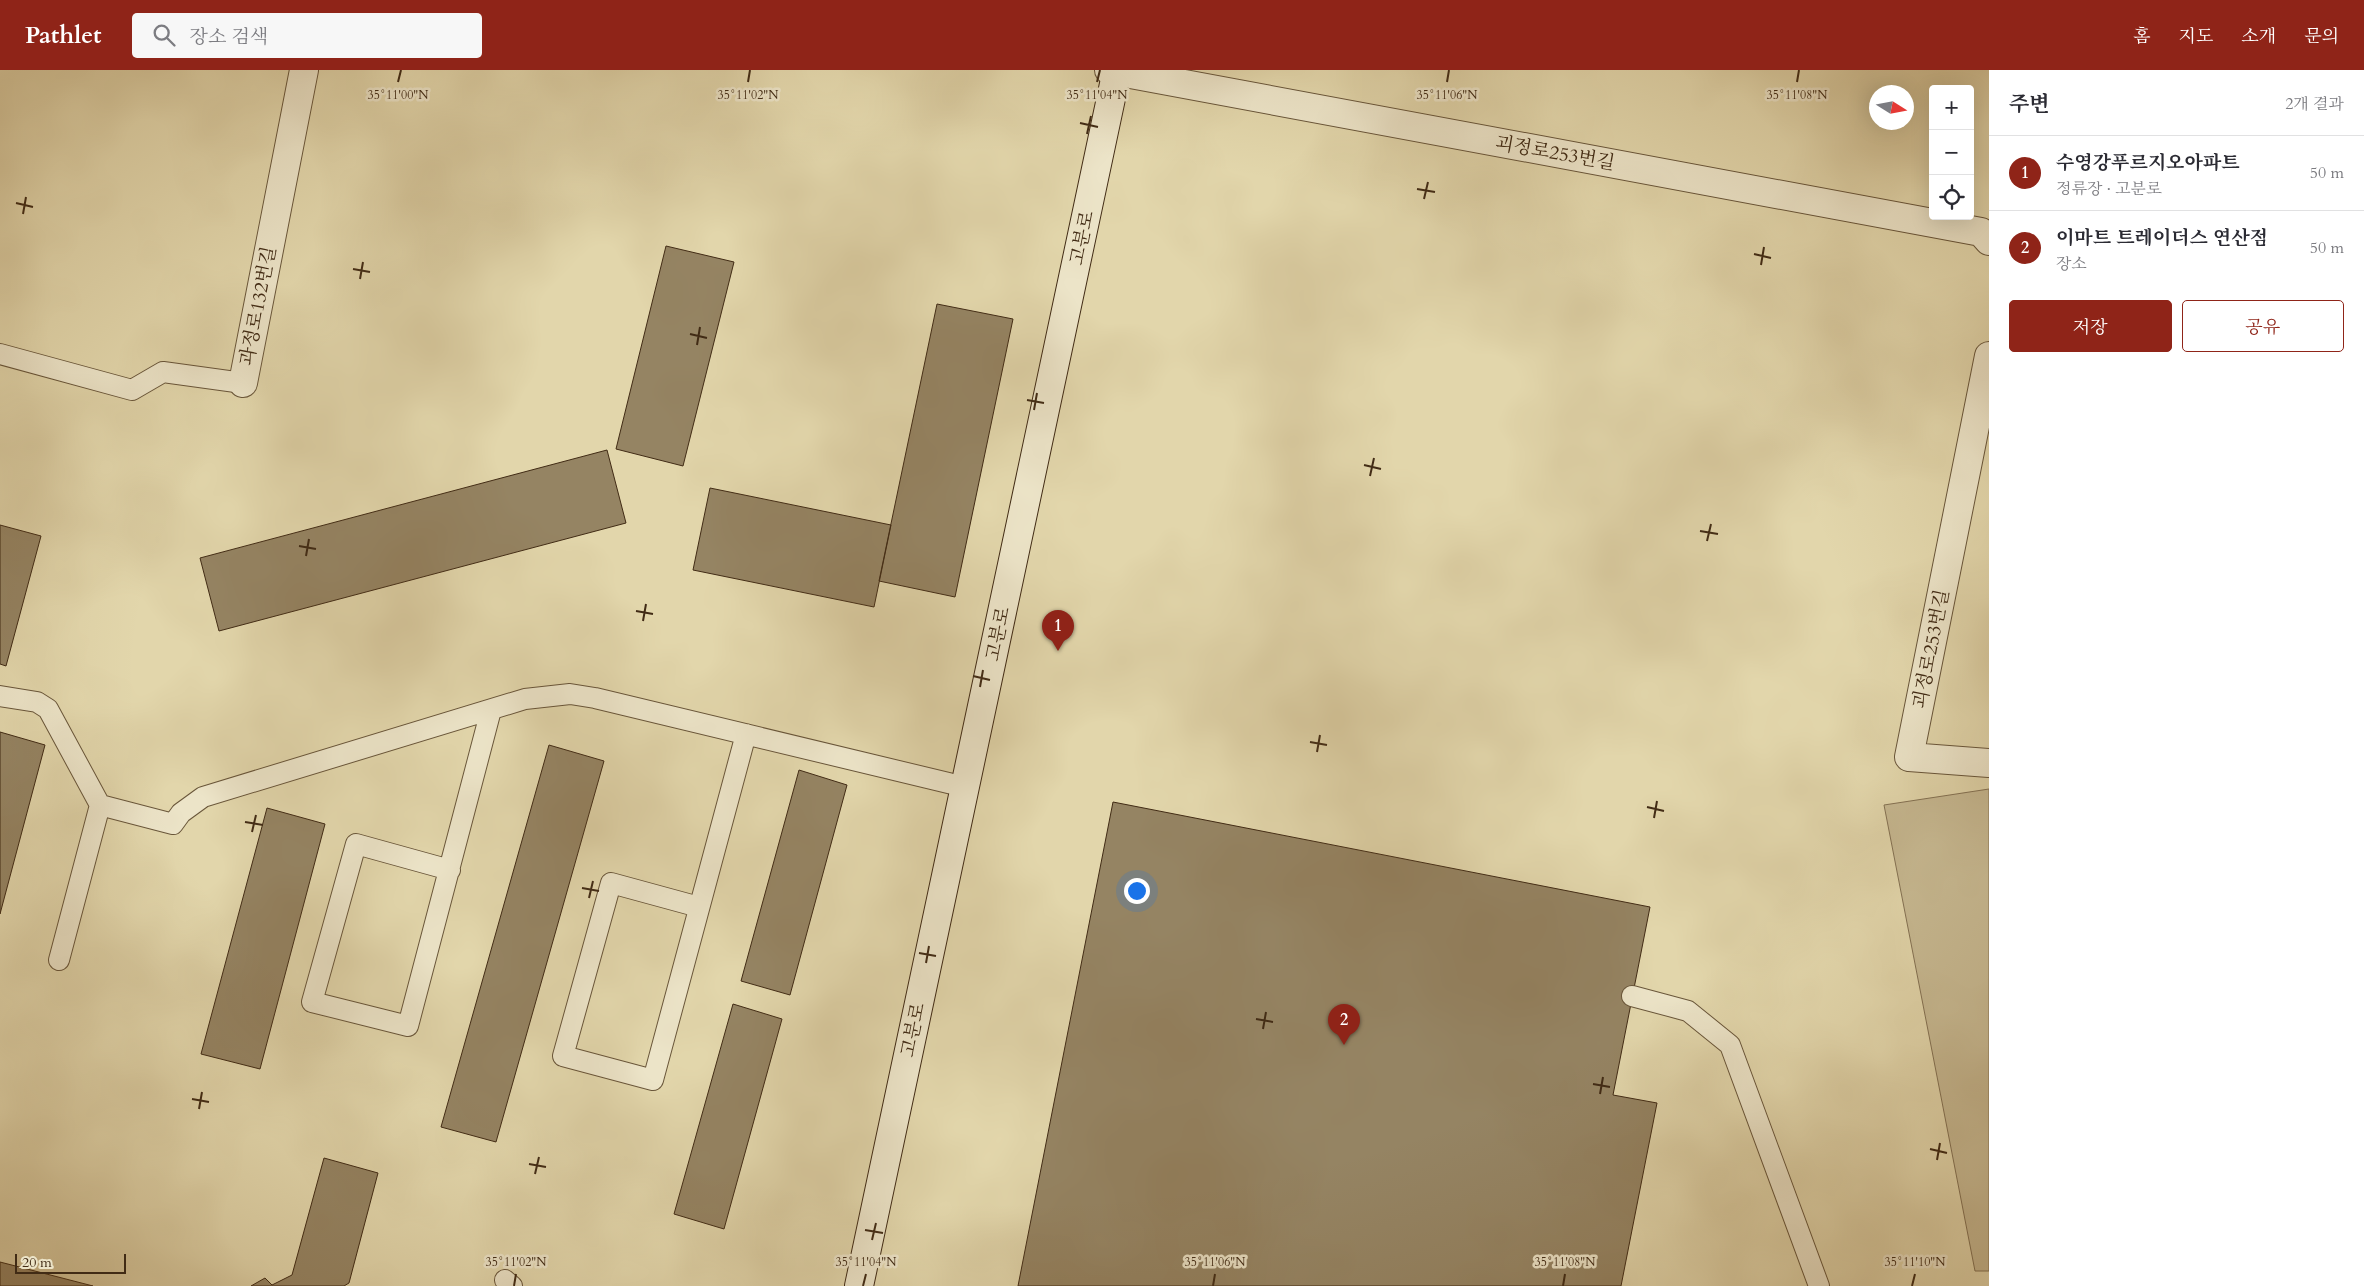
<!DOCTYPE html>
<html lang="ko">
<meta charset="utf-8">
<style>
body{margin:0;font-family:Cardo,"Noto Serif KR",serif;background:#f7f7f7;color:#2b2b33}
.controls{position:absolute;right:15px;top:15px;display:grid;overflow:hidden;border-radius:5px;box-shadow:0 5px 20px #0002}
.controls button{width:45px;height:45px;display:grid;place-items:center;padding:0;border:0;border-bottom:1px solid #e1e1e2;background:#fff;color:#2b2b33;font:25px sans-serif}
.compass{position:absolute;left:1869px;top:15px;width:45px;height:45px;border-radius:50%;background:#fff;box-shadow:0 5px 20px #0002;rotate:101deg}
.scale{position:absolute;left:15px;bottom:12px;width:111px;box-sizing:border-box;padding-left:5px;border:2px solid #412b15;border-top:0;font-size:14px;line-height:18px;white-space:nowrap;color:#412b15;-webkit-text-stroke:4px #ece4c8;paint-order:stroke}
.you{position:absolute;left:1136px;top:820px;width:18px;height:18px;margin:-12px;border:4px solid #fff;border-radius:50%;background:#1a73e8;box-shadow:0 0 0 8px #1a73e833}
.badge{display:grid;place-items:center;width:32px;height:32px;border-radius:50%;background:#8f2418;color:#fff;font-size:16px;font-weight:700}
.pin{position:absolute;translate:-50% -41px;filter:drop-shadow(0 1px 2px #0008)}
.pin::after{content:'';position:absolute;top:26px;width:18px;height:15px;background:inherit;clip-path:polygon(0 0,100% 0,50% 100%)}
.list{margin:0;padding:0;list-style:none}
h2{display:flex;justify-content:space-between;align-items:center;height:65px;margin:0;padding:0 20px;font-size:21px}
h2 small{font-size:16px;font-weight:400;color:#7c7c81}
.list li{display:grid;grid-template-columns:32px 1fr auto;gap:15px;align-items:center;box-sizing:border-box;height:75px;padding:0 20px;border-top:1px solid #e1e1e2}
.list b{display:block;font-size:19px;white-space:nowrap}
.list p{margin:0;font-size:16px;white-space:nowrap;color:#7c7c81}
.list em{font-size:16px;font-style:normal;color:#7c7c81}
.actions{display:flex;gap:10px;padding:15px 20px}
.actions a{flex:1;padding:11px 0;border:1px solid #8f2418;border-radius:5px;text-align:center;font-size:18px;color:#8f2418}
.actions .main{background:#8f2418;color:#fff}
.icon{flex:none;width:28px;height:28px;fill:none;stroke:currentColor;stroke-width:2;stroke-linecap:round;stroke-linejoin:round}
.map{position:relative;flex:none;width:1989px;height:1216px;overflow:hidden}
header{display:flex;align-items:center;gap:30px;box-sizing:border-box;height:70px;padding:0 25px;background:#8f2418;color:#fff}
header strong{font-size:24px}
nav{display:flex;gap:28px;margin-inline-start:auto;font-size:18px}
.search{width:350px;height:45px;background:#f7f7f7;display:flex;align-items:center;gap:12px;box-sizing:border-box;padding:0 18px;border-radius:5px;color:#7c7c81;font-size:19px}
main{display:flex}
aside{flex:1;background:#fff}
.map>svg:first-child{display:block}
.green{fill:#c7b992;stroke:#847254}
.building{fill:#958463;stroke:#412b15}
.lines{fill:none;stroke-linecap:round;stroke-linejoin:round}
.lane-casing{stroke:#69563a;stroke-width:22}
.street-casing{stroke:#69563a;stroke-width:30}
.secondary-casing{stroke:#412b15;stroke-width:30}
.lane{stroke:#ece4c8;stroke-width:20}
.street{stroke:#ece4c8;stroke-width:28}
.secondary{stroke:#ece4c8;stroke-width:28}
.ticks{fill:none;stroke:#412b15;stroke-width:2}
.labels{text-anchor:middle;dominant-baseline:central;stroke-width:5;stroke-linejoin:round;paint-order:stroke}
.street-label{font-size:19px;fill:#412b15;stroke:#ece4c8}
.ticks-label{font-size:12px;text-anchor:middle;fill:#412b15;stroke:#ece4c8;stroke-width:5;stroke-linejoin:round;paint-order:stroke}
</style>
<header>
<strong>Pathlet</strong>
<div class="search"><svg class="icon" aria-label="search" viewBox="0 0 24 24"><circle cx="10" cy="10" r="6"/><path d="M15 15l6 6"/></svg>장소 검색</div>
<nav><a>홈</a><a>지도</a><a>소개</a><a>문의</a></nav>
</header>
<main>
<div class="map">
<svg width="1989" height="1216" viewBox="0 0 1989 1216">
<rect width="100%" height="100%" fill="#e2d6ab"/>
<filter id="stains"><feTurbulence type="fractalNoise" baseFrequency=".004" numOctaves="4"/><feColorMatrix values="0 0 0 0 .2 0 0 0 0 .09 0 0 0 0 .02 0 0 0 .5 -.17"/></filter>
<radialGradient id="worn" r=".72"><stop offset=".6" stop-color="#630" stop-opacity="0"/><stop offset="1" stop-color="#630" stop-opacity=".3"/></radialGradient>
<!-- green -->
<path class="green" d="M1989 719V1201H1975L1884 735Z"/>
<!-- building -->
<path class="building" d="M666 176 734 192 683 396 616 379Z
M937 234 1013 249 955 527 879 511Z
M607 380 626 453 219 561 200 488Z
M710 418 891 455 874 537 693 500Z
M0 455 41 466 6 596 0 594Z
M0 662 45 675 0 844Z
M549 675 604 691 496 1072 441 1057Z
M799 700 847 715 790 925 741 911Z
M1113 732 1650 837 1613 1025 1657 1033 1621 1216H1018Z
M267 738 325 754 260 999 201 984Z
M733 934 782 949 724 1159 674 1144Z
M324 1088 378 1103 349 1213 344 1216H251L265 1208 272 1215 292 1205Z
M0 1192 93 1216H0Z"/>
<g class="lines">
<!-- lane casing -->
<g class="lane-casing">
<path id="lane" d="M0 284 132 320 163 302 243 313
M0 626 37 632 48 639 100 735 173 754 181 743 203 727 525 629 570 624 595 628 965 717
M450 800 356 774 312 932 408 956 491 640
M699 837 611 813 563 986 653 1010 746 664
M59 890 100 735
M1632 926 1688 941 1730 975 1819 1216
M505 1210 512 1216"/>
</g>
<!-- street casing -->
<g class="street-casing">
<path id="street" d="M1109 0 1981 162 1989 171
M1989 286 1909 687 1989 693
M243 313 304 0"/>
</g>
<!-- secondary casing -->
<g class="secondary-casing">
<path id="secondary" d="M859 1216 1117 0"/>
</g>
<!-- lane -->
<use href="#lane" class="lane"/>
<!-- street -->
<use href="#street" class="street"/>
<!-- secondary -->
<use href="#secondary" class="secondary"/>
</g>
<!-- ticks -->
<path class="ticks" d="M398 12 401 0M748 12 750 0M1097 12 1100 0M1447 12 1449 0M1797 12 1799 0M1080 53 1098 57M1087 64 1091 46M1417 119 1435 122M1424 129 1428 112M16 133 33 137M23 144 26 127M1754 184 1771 188M1761 195 1764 177M353 199 370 202M360 209 363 192M690 264 707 268M697 275 700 257M1027 330 1044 333M1034 340 1037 323M1364 395 1381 399M1370 406 1374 388M1700 461 1718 464M1707 471 1711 454M299 476 316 479M306 486 309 469M636 541 653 544M643 551 646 534M973 606 990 610M980 617 983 600M1310 672 1327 675M1317 682 1320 665M1647 737 1664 741M1654 748 1657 731M245 752 263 755M252 762 256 745M582 818 599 821M589 828 593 811M919 883 936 886M926 893 929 876M1256 949 1273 952M1263 959 1266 942M1593 1014 1610 1017M1600 1024 1603 1007M192 1029 209 1032M199 1039 202 1022M1930 1079 1947 1083M1937 1090 1940 1073M529 1094 546 1097M535 1104 539 1087M865 1160 883 1163M872 1170 876 1153M514 1216 516 1204M863 1216 866 1204M1213 1216 1215 1204M1563 1216 1565 1204M1912 1216 1915 1204"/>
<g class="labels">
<!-- street labels -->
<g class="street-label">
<text transform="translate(1555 83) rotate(10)">괴정로253번길</text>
<text transform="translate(1082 168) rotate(-78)">고분로</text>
<text transform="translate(258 236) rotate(-79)">과정로132번길</text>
<text transform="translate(998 564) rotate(-78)">고분로</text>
<text transform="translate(1931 579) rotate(-79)">괴정로253번길</text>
<text transform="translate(913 960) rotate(-78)">고분로</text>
</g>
</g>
<g class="ticks-label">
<text x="398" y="29">35°11'00"N</text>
<text x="748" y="29">35°11'02"N</text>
<text x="1097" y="29">35°11'04"N</text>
<text x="1447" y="29">35°11'06"N</text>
<text x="1797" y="29">35°11'08"N</text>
<text x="516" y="1196">35°11'02"N</text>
<text x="866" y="1196">35°11'04"N</text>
<text x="1215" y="1196">35°11'06"N</text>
<text x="1565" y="1196">35°11'08"N</text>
<text x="1915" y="1196">35°11'10"N</text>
</g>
<rect width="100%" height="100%" filter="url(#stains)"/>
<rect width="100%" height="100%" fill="url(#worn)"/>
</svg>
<div class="controls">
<button>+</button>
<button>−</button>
<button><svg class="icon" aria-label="locate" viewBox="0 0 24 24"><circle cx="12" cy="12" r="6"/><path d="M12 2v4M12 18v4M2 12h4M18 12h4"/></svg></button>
</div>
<svg class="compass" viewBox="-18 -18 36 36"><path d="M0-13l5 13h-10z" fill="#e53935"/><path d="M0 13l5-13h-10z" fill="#7c7c81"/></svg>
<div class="scale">20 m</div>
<div class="you"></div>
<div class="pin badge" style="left:1058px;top:581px">1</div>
<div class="pin badge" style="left:1344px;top:975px">2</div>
</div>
<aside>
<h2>주변<small>2개 결과</small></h2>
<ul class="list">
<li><span class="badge">1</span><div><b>수영강푸르지오아파트</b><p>정류장 · 고분로</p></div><em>50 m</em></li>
<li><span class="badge">2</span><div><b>이마트 트레이더스 연산점</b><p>장소</p></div><em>50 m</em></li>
</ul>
<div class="actions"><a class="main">저장</a><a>공유</a></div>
</aside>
</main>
